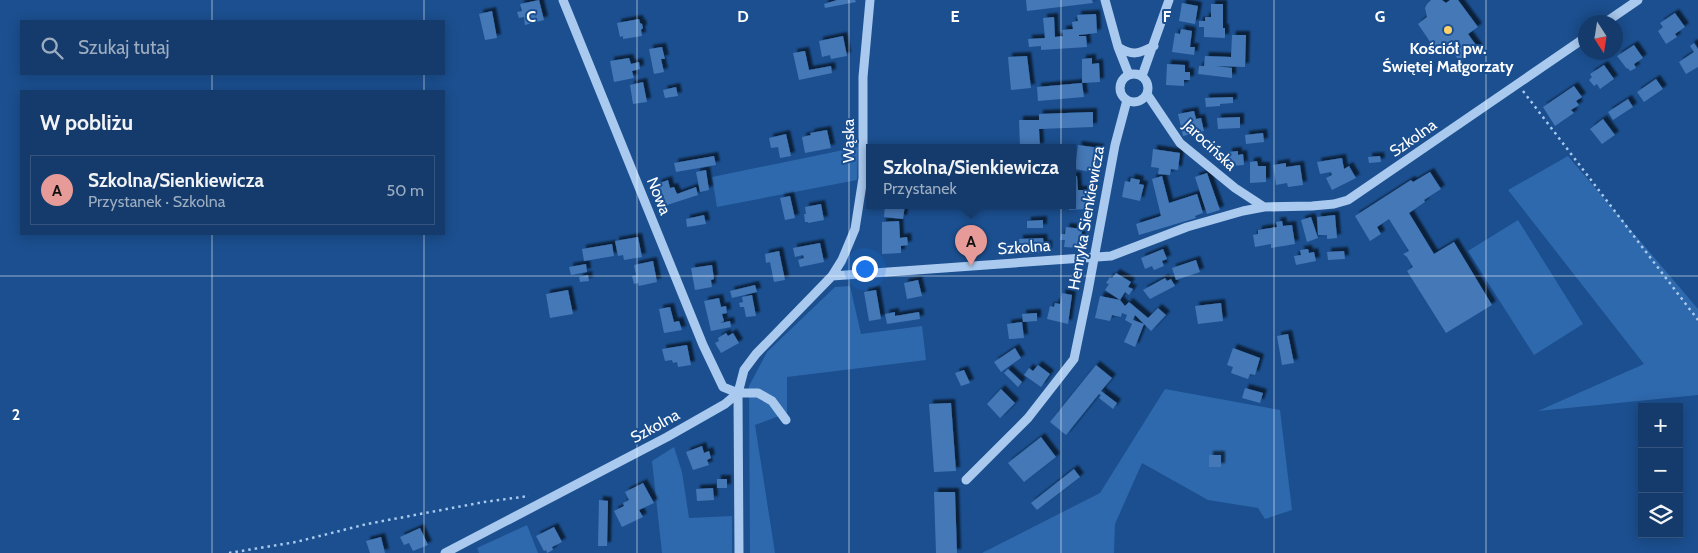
<!DOCTYPE html>
<html lang="pl">
<meta charset="utf-8">
<style>
body{margin:0;font-family:Cabin,sans-serif;background:#1d4271;color:#f1f3f6}
.controls{position:absolute;right:15px;bottom:15px;display:grid;overflow:hidden;border-radius:0px;box-shadow:0 2px 12px #0003}
.controls button{width:45px;height:45px;display:grid;place-items:center;padding:0;border:0;border-bottom:1px solid #33557e;background:#143b6b;color:#f1f3f6;font:25px sans-serif}
.compass{position:absolute;left:1578px;top:15px;width:45px;height:45px;border-radius:50%;background:#143b6b;box-shadow:0 2px 12px #0003;rotate:168deg}
.you{position:absolute;left:864px;top:268px;width:18px;height:18px;margin:-12px;border:4px solid #fff;border-radius:50%;background:#1a73e8;box-shadow:0 0 0 8px #1a73e833}
.badge{display:grid;place-items:center;width:32px;height:32px;border-radius:50%;background:#e69b98;color:#111;font-size:16px;font-weight:700}
.pin{position:absolute;translate:-50% -41px;filter:drop-shadow(0 1px 2px #0008)}
.pin::after{content:'';position:absolute;top:26px;width:18px;height:15px;background:inherit;clip-path:polygon(0 0,100% 0,50% 100%)}
.popup{position:absolute;left:866px;top:144px;width:210px;height:65px;box-sizing:border-box;display:grid;place-content:center;border-radius:0px;background:#143b6b;filter:drop-shadow(0 1px 4px #0005);font-size:16px;white-space:nowrap;color:#9dadc1}
.popup b{font-size:19px;color:#f1f3f6}
.popup::after{content:'';position:absolute;left:50%;top:100%;margin-left:-10px;border:10px solid transparent;border-top-color:#143b6b}
.list{margin:0;padding:0;list-style:none}
h2{display:flex;justify-content:space-between;align-items:center;height:65px;margin:0;padding:0 20px;font-size:21px}
h2 small{font-size:16px;font-weight:400;color:#9dadc1}
.list li{display:grid;grid-template-columns:32px 1fr auto;gap:15px;align-items:center;box-sizing:border-box;height:70px;margin:0 10px 10px;padding:0 10px;border:1px solid #33557e;border-radius:0px}
.list b{display:block;font-size:19px;white-space:nowrap}
.list p{margin:0;font-size:16px;white-space:nowrap;color:#9dadc1}
.list em{font-size:16px;font-style:normal;color:#9dadc1}
.icon{flex:none;width:28px;height:28px;fill:none;stroke:currentColor;stroke-width:2;stroke-linecap:round;stroke-linejoin:round}
.map{position:relative;flex:none;width:1698px;height:553px;overflow:hidden}
.search{position:absolute;background:#143b6b;box-shadow:0 2px 12px #0003;left:20px;top:20px;width:425px;height:55px;display:flex;align-items:center;gap:12px;box-sizing:border-box;padding:0 18px;border-radius:0px;color:#9dadc1;font-size:19px}
.panel{position:absolute;background:#143b6b;box-shadow:0 2px 12px #0003;left:20px;top:90px;width:425px;height:145px;border-radius:0px}
.map>svg:first-child{display:block}
.green{fill:#2e69ad}
.building{fill:#4478b7;filter:url(#shadow)}
.lines{fill:none;stroke-linecap:round;stroke-linejoin:round}
.path{stroke:#a9c9ee;stroke-width:2.5;stroke-dasharray:2.5 4;stroke-linecap:butt}
.minor{stroke:#a9c9ee;stroke-width:9}
.grid{fill:none;stroke:#fff;stroke-width:1;stroke-opacity:0.55}
.poi-dot{fill:#ffd166;stroke:#1b4f8f;stroke-width:2}
.labels{text-anchor:middle;dominant-baseline:central;stroke-width:4;stroke-linejoin:round;paint-order:stroke}
.poi-label{font-size:16px;font-weight:bold;fill:#fff;stroke:#1b4f8f}
.street-label{font-size:16px;fill:#fff;stroke:#1b4f8f}
.grid-label{font-size:16px;text-anchor:middle;font-weight:bold;fill:#fff;stroke:#1b4f8f;stroke-width:4;stroke-linejoin:round;paint-order:stroke}
</style>
<div class="map">
<svg width="1698" height="553" viewBox="0 0 1698 553">
<defs>
<filter id="shadow"><feDropShadow dx="4" dy="-4" stdDeviation="1" flood-color="#0009"/></filter>
</defs>
<rect width="100%" height="100%" fill="#1b4f8f"/>
<!-- green -->
<path class="green" d="M858 147 857 180 717 207 712 177Z
M1568 156 1698 309V395L1538 411 1644 364 1508 190Z
M1518 220 1583 324 1534 355 1468 251Z
M850 286 861 334 922 326 926 360 787 377V413L755 425 775 553H750L749 386 767 352 835 287Z
M1165 389 1280 410 1292 510 1265 519 1258 508 1208 500 1142 463 1115 524 1114 553H982L1100 493Z
M674 447 682 472 689 518 732 516V553H662L652 461Z
M527 525 538 553H479L477 548Z"/>
<!-- building -->
<path class="building" d="M539 0 544 20 525 25 524 17 519 18 517 12 522 11 520 4Z
M837 0H855L856 2 825 8 824 4Z
M1026 0H1092L1093 3 1027 11Z
M1431 0H1442L1446 3 1450 0H1458L1478 27 1468 34 1479 49 1460 62 1449 47 1439 55 1418 24 1427 17 1425 8 1427 4Z
M1182 3 1198 6 1195 24 1179 21Z
M1211 4H1223V28H1225V38L1204 37V27H1199V21H1205V17H1211Z
M492 11 497 38 485 40 479 14Z
M1675 13 1685 27 1675 34 1677 37 1666 44 1658 31 1663 27 1660 23Z
M1096 14 1097 33 1079 35V36H1086L1087 47 1041 50V46L1029 47 1028 39 1045 38 1043 18 1054 17 1055 37 1063 36 1062 30 1073 29 1072 22 1078 21 1077 15Z
M639 19 640 23 642 24 643 28 641 30 642 36 623 39V36L620 37 617 23Z
M1181 29 1192 31 1190 47H1195L1194 55 1172 52 1175 33 1180 34Z
M1232 35H1246L1245 67 1216 66 1232 68V78L1198 74 1199 66H1204L1205 56 1231 57Z
M843 36 847 56 831 59 830 55 822 57 819 41Z
M1694 43 1698 49V67L1686 74 1679 62 1694 52 1690 46Z
M1634 45 1643 58 1634 64 1636 68 1630 71 1628 68 1627 69 1617 56Z
M662 47 665 59H661L664 72 654 74 649 49Z
M805 51 809 70 831 66 832 73 799 80 793 53Z
M1027 56 1031 88 1011 90 1008 57Z
M629 58 631 64 639 62 640 69 632 71 634 78 614 82 610 61Z
M1092 58V64L1099 63 1100 82 1082 83V59Z
M1167 64 1185 65V72H1190V80H1184V86L1166 85Z
M1604 65 1614 79 1600 89 1597 84 1594 86 1589 80 1592 77 1590 74Z
M1656 79 1663 89 1644 102 1637 92Z
M643 82 647 102 633 104 630 85Z
M1082 83 1084 97 1038 101 1037 87Z
M1574 86 1582 97 1576 101 1579 105 1571 110 1574 113 1555 126 1543 107Z
M676 87 678 96 665 98 663 90Z
M1233 97V103L1220 104V106L1206 107 1205 98Z
M1628 99 1633 107 1613 120 1608 112Z
M1194 111 1196 119 1201 118 1204 131 1183 136 1178 114Z
M1093 112V127L1039 129 1040 147H1020L1019 120H1039V114Z
M1240 117V128L1218 129 1217 118Z
M1603 119 1615 135 1602 144 1590 129Z
M827 130 831 148 805 153 802 137 811 135 810 133Z
M1263 133 1264 142 1246 144 1245 135Z
M786 134 791 156 780 158 778 147 771 148 769 138Z
M1078 145 1100 148 1096 173 1075 169Z
M1153 149 1180 153 1178 170 1171 169 1170 175 1158 174 1159 168 1151 167Z
M1238 151V155L1243 154 1244 165 1229 166 1228 152Z
M714 156 716 165 676 172 674 163Z
M1380 156 1381 162 1369 163 1368 157Z
M1342 158 1344 169 1349 166 1356 178 1332 190 1326 178 1332 175 1331 172 1320 174 1317 162Z
M1257 161 1258 166H1266V182L1250 183V162Z
M1286 163V167L1300 165 1303 185 1288 187 1287 183 1276 185 1273 165Z
M706 170 709 190 700 192 696 172Z
M1430 172 1441 189 1424 200 1425 202 1409 213 1434 254 1454 242 1492 305 1446 333 1407 271 1413 267 1407 257 1403 254 1409 251 1389 219 1377 227 1381 234 1370 241 1355 216 1411 180 1413 182Z
M1207 173 1220 210 1207 214 1195 177Z
M1072 176H1077L1078 190H1085V197H1083V202H1085L1086 209 1069 210V207H1061V205H1072Z
M1162 176 1169 203 1197 194 1203 213 1195 216 1196 218 1139 235 1136 224 1161 216 1152 179Z
M1131 178 1140 180 1139 184 1144 185 1140 201 1122 197 1125 181 1130 182Z
M668 180 670 188 674 187 677 194 696 187 698 195 664 206 657 184Z
M790 196 795 218 785 220 780 198Z
M821 204 824 220 808 223V222H805L804 214H806L805 207Z
M885 205H905L903 219 884 217Z
M704 215 706 224 687 227 686 219Z
M1335 215 1337 238 1327 239V235H1318L1317 217Z
M1311 217 1318 238 1307 242 1301 220Z
M1043 220V228H1027V221Z
M899 221 900 238 907 237 908 245 901 246V253L882 254V222Z
M1282 221 1283 226 1292 225 1295 244 1271 248V244L1255 247 1253 235 1258 234V230L1277 227 1276 222Z
M1066 227 1082 229 1080 248 1064 247 1065 240H1060L1061 234H1065Z
M638 237 642 257 624 260 623 255 618 256 615 241Z
M1043 238 1044 245 1048 244V252L1020 254 1019 239Z
M820 243 824 262 800 267 798 260 804 258 803 255 795 257 793 248Z
M612 244 614 256 584 261 582 249Z
M1163 249 1167 259 1162 261 1164 266 1154 270 1152 266 1145 269 1141 258Z
M1308 249 1309 253 1314 252 1316 261 1296 265 1294 256 1301 255 1300 250Z
M779 251 785 280 774 282 770 262 766 263 765 254Z
M1344 251 1345 259 1328 260 1327 252Z
M1196 260 1200 272 1176 280 1172 268Z
M653 261 657 282 639 286 638 283 634 284 632 276 636 275 634 265Z
M586 264 587 272 571 275 569 267Z
M712 265 714 279 711 280 712 287 695 290 691 268Z
M1116 273 1131 282 1128 287 1133 289 1129 295 1125 292 1120 300 1105 290 1109 284 1106 283 1110 277 1112 278Z
M588 275 589 281 580 282 579 277Z
M1165 278 1167 281 1171 279 1175 286 1150 299 1143 290Z
M918 280 922 296 907 299 904 283Z
M755 285 757 292 732 298 730 291Z
M568 290 573 314 550 318 546 294Z
M876 290 881 319 869 321 864 292Z
M1062 293 1072 295 1068 324 1047 319 1050 306 1054 307 1055 303 1060 304Z
M752 295 756 316 746 317 744 307H740L739 303 743 302 742 297Z
M1100 296 1120 300 1125 306 1129 302 1148 318 1158 308 1166 315 1151 331 1135 315 1133 320 1144 324 1135 347 1124 342 1132 324 1125 320 1127 315 1122 313 1121 317 1112 315 1110 321 1095 318Z
M719 298 721 307 726 306 727 313 722 314 724 321 720 323 730 321 731 327 711 331 704 301Z
M1221 303 1223 321 1198 324 1195 306Z
M670 307 674 322 679 321 682 330 664 333 659 309Z
M895 312V316L919 312 920 319 887 324 885 314Z
M1037 313V321L1023 322 1022 314Z
M1022 322 1024 338 1009 339 1007 324Z
M726 333 728 336 733 333 739 343 721 353 715 343 719 341 718 338Z
M1288 334 1294 363 1282 365 1277 336Z
M687 345 691 365 678 367 677 362 673 363 672 360 665 361 662 349Z
M1015 348 1021 358 1001 372 994 362Z
M1233 348 1260 358 1255 375 1250 374 1248 379 1231 373 1233 367 1227 365Z
M1038 365 1050 374 1041 387 1024 375 1029 368 1033 371Z
M1096 365 1112 378 1101 391 1117 403 1113 409 1099 398 1101 395 1099 394 1066 435 1050 422Z
M1008 369 1022 382 1018 387 1004 373Z
M964 370 970 383 961 386 955 373Z
M1245 388 1263 393 1260 403 1242 398Z
M1001 389 1015 403 1000 418 987 404Z
M951 403 956 471 934 472 929 404Z
M1041 437 1056 457 1024 482 1008 463Z
M702 446 704 453 709 451 711 458 707 460 709 465 693 470 686 452Z
M1209 455H1221V467H1209Z
M1074 469 1080 477 1037 510 1031 503Z
M717 479H727V488H717Z
M643 483 654 503 639 510 643 517 622 527 614 511 624 506 623 503 629 500 625 492Z
M713 488 714 500 697 501 696 489Z
M934 492H955L957 553H936Z
M599 500 608 501 607 546H598Z
M554 527 562 542 552 547 553 550 547 553 546 550 544 551 536 536Z
M420 528 428 545 413 551 409 543 404 545 400 537Z
M381 537 385 553H370L366 541Z"/>
<g class="lines">
<!-- path -->
<path class="path" d="M1523 91 1698 320
M229 553 296 542 367 524 484 502 529 496"/>
<!-- minor -->
<path class="minor" d="M563 0 703 345 723 387 738 393H758L772 401 786 420
M1105 0 1118 47 1129 75
M1606 22 1638 0
M1118 47C1133 56 1138 54 1154 46
M1120 88a14 14 0 1 1 28 0a14 14 0 1 1-28 0Z
M1142 76 1169 0
M1147 94 1180 143 1235 188 1264 207
M832 276 1111 256 1187 227 1243 211 1264 207 1312 206 1334 204 1348 200 1586 37
M738 393 739 553
M966 480 1028 418 1074 359 1088 291 1115 145 1127 100
M445 553 667 437 725 404 738 393 744 370 756 354 832 276 842 260 855 229 863 178V77L870 0"/>
</g>
<!-- grid -->
<path class="grid" d="M212 0V21M424 0V21M637 0V553M849 0V553M1061 0V553M1274 0V553M1486 0V553M212 74V91M424 74V91M212 234V553M424 234V553M0 276H1698"/>
<!-- markers -->
<circle class="poi-dot" cx="1448" cy="30" r="5"/>
<g class="labels">
<!-- poi labels -->
<g class="poi-label">
<text x="1448" y="48">Kościół pw.<tspan x="1448" dy="18">Świętej Małgorzaty</tspan></text>
</g>
<!-- street labels -->
<g class="street-label">
<text transform="translate(1413 138) rotate(-35)">Szkolna</text>
<text transform="translate(848 141) rotate(-90)">Wąska</text>
<text transform="translate(1210 145) rotate(43)">Jarocińska</text>
<text transform="translate(659 196) rotate(68)">Nowa</text>
<text transform="translate(1086 218) rotate(-80)">Henryka Sienkiewicza</text>
<text transform="translate(1024 247) rotate(-4)">Szkolna</text>
<text transform="translate(655 426) rotate(-29)">Szkolna</text>
</g>
</g>
<g class="grid-label">
<text x="531" y="22">C</text>
<text x="743" y="22">D</text>
<text x="955" y="22">E</text>
<text x="1167" y="22">F</text>
<text x="1380" y="22">G</text>
<text x="16" y="420">2</text>
</g>
</svg>
<div class="controls">
<button>+</button>
<button>−</button>
<button><svg class="icon" aria-label="layers" viewBox="0 0 24 24"><path d="M12 4l9 5-9 5-9-5zM3 14l9 5 9-5"/></svg></button>
</div>
<svg class="compass" viewBox="-18 -18 36 36"><path d="M0-13l5 13h-10z" fill="#e53935"/><path d="M0 13l5-13h-10z" fill="#9dadc1"/></svg>
<div class="you"></div>
<div class="pin badge" style="left:971px;top:266px">A</div>
<div class="popup"><b>Szkolna/Sienkiewicza</b>Przystanek</div>
<div class="search"><svg class="icon" aria-label="search" viewBox="0 0 24 24"><circle cx="10" cy="10" r="6"/><path d="M15 15l6 6"/></svg>Szukaj tutaj</div>
<section class="panel">
<h2>W pobliżu<small></small></h2>
<ul class="list">
<li><span class="badge">A</span><div><b>Szkolna/Sienkiewicza</b><p>Przystanek · Szkolna</p></div><em>50 m</em></li>
</ul>
</section>
</div>
